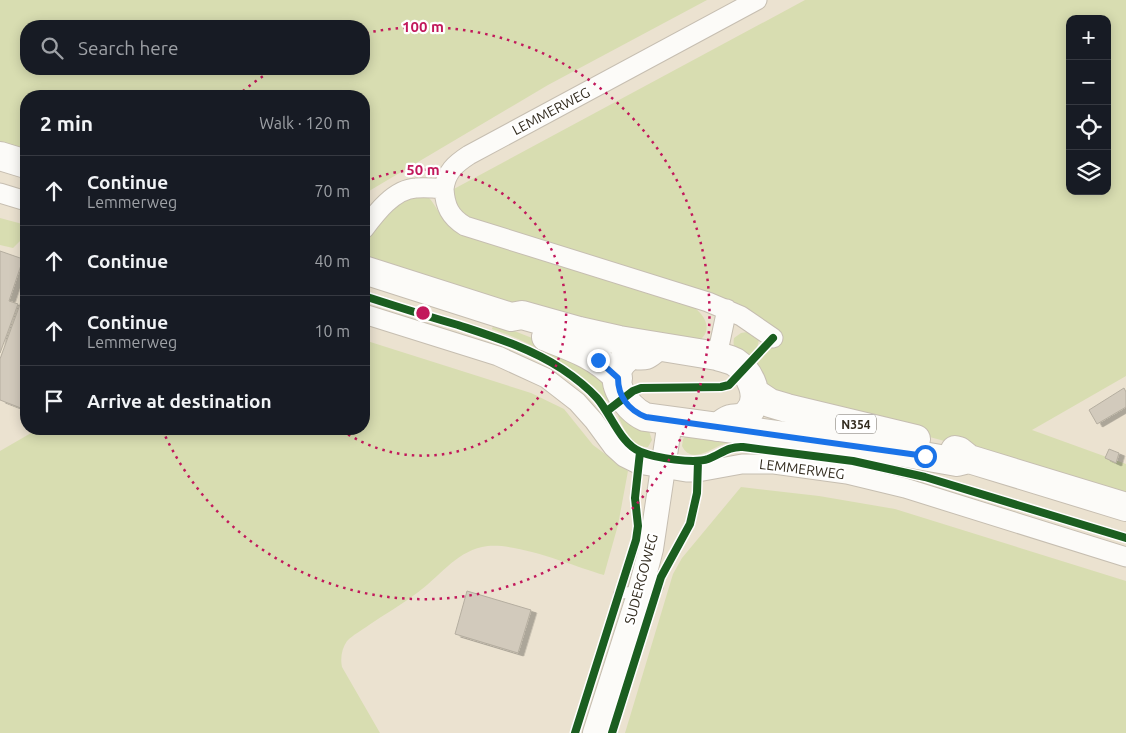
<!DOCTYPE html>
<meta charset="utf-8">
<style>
body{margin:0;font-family:Ubuntu,sans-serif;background:#242831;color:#f1f3f6}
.controls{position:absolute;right:15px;top:15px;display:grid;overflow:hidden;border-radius:10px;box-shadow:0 2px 12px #0003}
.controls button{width:45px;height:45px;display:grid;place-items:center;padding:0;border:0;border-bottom:1px solid #363941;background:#171b24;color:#f1f3f6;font:25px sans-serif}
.stop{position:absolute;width:15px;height:15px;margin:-11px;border:4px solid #1a73e8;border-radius:50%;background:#fff}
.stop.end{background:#1a73e8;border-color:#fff;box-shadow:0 1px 5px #0008}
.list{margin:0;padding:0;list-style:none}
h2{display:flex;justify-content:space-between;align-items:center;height:65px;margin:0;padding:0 20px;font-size:21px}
h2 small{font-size:16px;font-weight:400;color:#9ea1a6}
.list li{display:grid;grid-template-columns:32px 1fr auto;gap:15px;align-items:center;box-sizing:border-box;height:70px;padding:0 20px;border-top:1px solid #363941}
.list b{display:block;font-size:19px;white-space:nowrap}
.list p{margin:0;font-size:16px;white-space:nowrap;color:#9ea1a6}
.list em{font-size:16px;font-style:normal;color:#9ea1a6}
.icon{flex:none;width:28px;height:28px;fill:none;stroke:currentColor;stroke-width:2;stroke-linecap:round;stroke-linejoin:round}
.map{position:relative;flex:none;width:1126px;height:733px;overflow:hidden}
.search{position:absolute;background:#171b24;box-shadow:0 2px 12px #0003;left:20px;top:20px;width:350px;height:55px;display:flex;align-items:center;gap:12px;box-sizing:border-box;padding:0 18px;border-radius:20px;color:#9ea1a6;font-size:19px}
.panel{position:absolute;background:#171b24;box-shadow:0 2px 12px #0003;left:20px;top:90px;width:350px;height:345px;border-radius:20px}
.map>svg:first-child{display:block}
.green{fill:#d8ddb1;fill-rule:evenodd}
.building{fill:#d2cabc;stroke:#b5aea0;filter:url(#shadow)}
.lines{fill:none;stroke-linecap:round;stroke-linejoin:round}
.service-casing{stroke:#c6beb1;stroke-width:12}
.minor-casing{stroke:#c6beb1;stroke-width:21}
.tertiary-casing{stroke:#c6beb1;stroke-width:26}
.primary-casing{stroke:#c6beb1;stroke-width:30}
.service{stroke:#fcfbf8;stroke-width:10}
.minor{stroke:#fcfbf8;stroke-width:19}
.tertiary{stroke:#fcfbf8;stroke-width:24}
.primary{stroke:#fcfbf8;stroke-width:28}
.cycleway-casing{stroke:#fff;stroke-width:11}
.cycleway{stroke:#1b5e20;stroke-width:8}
.route{stroke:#1a73e8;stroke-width:6}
.ring{fill:none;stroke:#c2185b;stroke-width:2.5;stroke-dasharray:2.5 5}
.labels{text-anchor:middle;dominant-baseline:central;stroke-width:4.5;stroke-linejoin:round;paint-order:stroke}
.shield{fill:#fff;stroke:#706b62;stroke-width:1}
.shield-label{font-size:12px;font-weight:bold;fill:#322b1e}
.street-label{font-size:14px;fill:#322b1e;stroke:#fff}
.centre{fill:#c2185b;stroke:#fff;stroke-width:2.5}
.ring-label{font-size:15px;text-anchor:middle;font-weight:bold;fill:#c2185b;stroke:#fff;stroke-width:4.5;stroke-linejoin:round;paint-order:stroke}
</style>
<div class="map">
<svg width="1126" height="733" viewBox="0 0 1126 733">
<defs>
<filter id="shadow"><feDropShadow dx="5.5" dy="3" stdDeviation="0" flood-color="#0004"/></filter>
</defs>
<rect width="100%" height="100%" fill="#ebe2d0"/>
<!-- green -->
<path class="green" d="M0 0H707L548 85 364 194V96H26V153L0 144ZM26 26H364V69H26Z
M805 0H1126V376L1032 430 1126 464V494L963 446 852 416 766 387 754 366 782 337 465 217 454 202 452 190ZM1070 19H1107V191H1070Z
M425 194C436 203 439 217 450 226L695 308C706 317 712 330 700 340L582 325 364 259V237L399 200Z
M0 218 26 225V235L13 248 0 245Z
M494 323 570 353 605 383 610 401H607C570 367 540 345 492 329Z
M747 332 753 334 759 340 757 348 745 359C737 351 732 350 734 338L741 333Z
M364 340 531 393 564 409 593 445 628 471 618 525 604 575C573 566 513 540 482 547 455 553 438 578 417 593 401 605 385 614 369 625 362 630 353 635 347 641 342 648 340 658 342 667L380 733H0V451L38 429H364Z
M619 409 648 428 652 440 648 447C631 448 624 429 618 416L617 413Z
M686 436 737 441C732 443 726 443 721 445 709 450 691 464 682 446L683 439Z
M741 487 819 496 895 509 1126 581V733H625L673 574 682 558Z"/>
<!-- building -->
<path class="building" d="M0 251 23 259 9 301 18 304 0 353Z
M26 288V410L0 400V359Z
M1124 388 1126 392V407L1097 424 1089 410Z
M1109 449 1119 453 1116 463 1105 458Z
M467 591 531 610 518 653 455 634Z"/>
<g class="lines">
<!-- service casing -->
<g class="service-casing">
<path id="service" d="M619 594 658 587"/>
</g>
<!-- minor casing -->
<g class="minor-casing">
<path id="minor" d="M444 189C445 206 450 217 465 226L708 302 741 316 773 338
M0 193 26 201
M364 229C376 213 394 189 416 188 425 187 435 188 444 189 446 172 455 164 469 155L757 0
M364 314 498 356 546 378 577 402 594 421 613 447 624 457 638 464 686 472H698L742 464H774L847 474 905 488 1126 557
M717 356 727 309"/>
</g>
<!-- tertiary casing -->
<g class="tertiary-casing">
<path id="tertiary" d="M595 733 639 595 651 549 670 421"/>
</g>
<!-- primary casing -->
<g class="primary-casing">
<path id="primary" d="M0 156 26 164
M364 270 511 317 522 315 579 331 619 340 717 356C723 358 729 359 735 362 750 372 763 398 748 413 743 419 737 418 730 419 726 420 721 425 717 427
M546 337C572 347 598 356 618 378
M656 348C653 350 649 354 646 355 639 357 634 353 627 358 603 375 625 408 645 417L895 451 957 462 969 459
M755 393 770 403 787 408 916 439
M955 450 959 451 969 459 1126 507"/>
</g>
<!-- service -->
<use href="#service" class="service"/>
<!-- minor -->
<use href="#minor" class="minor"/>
<!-- tertiary -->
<use href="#tertiary" class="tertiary"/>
<!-- primary -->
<use href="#primary" class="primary"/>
<!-- cycleway casing -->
<g class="cycleway-casing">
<path id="cycleway" d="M364 296C395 306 426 316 458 325 494 337 530 348 562 369 574 377 587 387 597 398 611 414 621 445 641 452 656 458 694 464 708 459 721 454 729 446 743 447L853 461 925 477 1126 538
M607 411 633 391 641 388 721 387 729 385 773 338
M575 733 636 540 638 526 635 498 640 452
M612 733 661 577 690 524 697 493 698 461"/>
</g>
<!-- cycleway -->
<use href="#cycleway" class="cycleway"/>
</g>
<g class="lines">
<!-- route -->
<path class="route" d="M598 360 618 378C618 396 628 410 646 417L925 456"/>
</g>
<!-- distance rings -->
<g class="ring">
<path d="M365 182A143 143 0 1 1 340 429"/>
<path d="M237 96A286 286 0 0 1 274 69M366 33A286 286 0 1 1 162 429"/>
</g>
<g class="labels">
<!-- shield labels -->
<rect class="shield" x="836" y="414.5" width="40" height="19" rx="4"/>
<g class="shield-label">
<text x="856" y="424">N354</text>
</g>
<!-- street labels -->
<g class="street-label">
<text transform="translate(551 111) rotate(-28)">LEMMERWEG</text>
<text transform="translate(802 469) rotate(7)">LEMMERWEG</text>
<text transform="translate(641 579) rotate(-75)">SUDERGOWEG</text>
</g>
</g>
<circle cx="423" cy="313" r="8" class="centre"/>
<g class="ring-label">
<text x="423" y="32">100 m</text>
<text x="423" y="175">50 m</text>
</g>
</svg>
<div class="controls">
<button>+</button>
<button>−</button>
<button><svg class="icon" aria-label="locate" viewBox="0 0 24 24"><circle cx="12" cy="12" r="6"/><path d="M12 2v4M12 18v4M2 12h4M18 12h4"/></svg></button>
<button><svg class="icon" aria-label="layers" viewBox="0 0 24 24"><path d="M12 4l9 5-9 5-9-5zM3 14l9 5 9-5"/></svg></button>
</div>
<div class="stop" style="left:925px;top:456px"></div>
<div class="stop end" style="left:598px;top:360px"></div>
<div class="search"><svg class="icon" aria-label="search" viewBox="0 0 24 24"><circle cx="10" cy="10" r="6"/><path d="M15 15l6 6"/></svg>Search here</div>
<section class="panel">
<h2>2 min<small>Walk · 120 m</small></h2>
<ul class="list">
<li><svg class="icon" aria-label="ahead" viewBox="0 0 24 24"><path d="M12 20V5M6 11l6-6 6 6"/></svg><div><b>Continue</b><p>Lemmerweg</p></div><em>70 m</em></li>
<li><svg class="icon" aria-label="ahead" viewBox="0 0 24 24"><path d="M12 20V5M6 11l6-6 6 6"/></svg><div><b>Continue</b></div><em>40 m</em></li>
<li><svg class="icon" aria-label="ahead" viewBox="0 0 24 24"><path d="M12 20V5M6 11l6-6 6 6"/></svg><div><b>Continue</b><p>Lemmerweg</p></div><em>10 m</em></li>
<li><svg class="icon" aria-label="arrive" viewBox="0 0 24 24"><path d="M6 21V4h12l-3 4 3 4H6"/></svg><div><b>Arrive at destination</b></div></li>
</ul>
</section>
</div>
